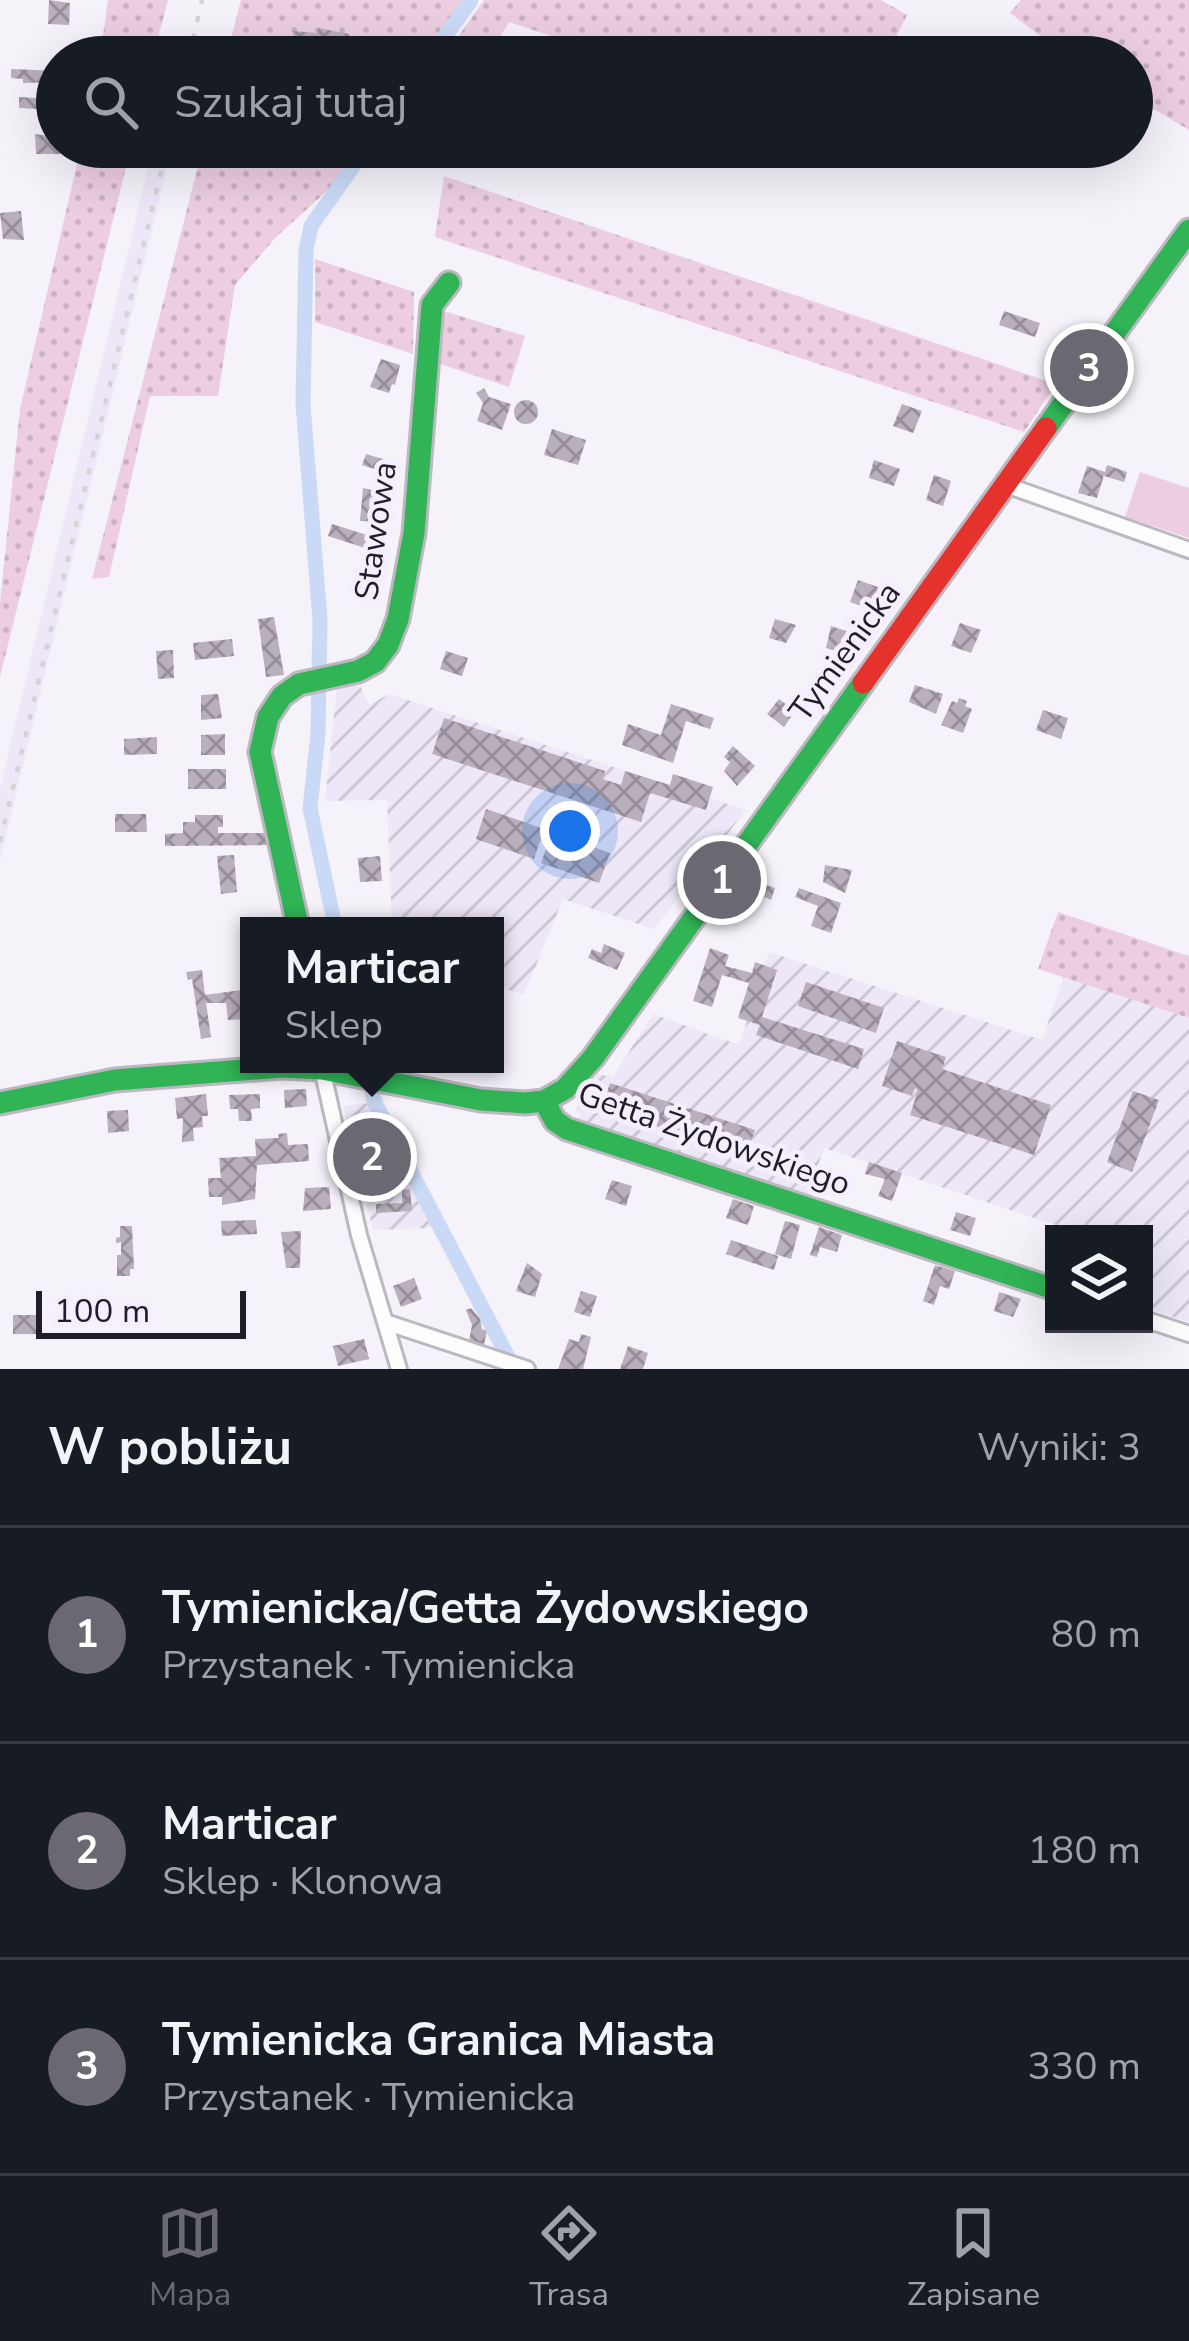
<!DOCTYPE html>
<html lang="pl">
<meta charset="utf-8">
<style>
body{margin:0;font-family:"Nunito Sans",sans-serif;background:#20242c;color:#f1f3f6}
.controls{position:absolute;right:36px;bottom:36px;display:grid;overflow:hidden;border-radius:0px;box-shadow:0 12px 48px #0002}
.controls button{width:108px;height:108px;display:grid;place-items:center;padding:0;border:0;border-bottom:3px solid #363941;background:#171b24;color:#f1f3f6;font:60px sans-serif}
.scale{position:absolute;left:36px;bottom:30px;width:210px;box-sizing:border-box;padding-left:12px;border:6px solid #211d27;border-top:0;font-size:33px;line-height:42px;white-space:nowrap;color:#211d27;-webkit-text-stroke:9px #f4eefe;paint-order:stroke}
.you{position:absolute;left:570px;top:831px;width:42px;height:42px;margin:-30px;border:9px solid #fff;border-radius:50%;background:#1a73e8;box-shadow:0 0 0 18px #1a73e833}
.badge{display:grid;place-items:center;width:78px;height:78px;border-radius:50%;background:#6b6871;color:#fff;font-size:39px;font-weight:700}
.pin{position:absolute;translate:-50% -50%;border:6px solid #fff;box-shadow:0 3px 12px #0006}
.popup{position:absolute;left:240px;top:917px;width:264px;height:156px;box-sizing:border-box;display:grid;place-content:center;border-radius:0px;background:#171b24;filter:drop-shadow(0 3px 9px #0005);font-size:39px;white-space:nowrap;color:#9ea1a6}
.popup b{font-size:45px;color:#f1f3f6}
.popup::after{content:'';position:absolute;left:50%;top:100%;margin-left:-24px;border:24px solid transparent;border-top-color:#171b24}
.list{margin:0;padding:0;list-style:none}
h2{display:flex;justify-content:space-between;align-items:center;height:156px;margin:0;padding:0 48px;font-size:51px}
h2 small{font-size:39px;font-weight:400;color:#9ea1a6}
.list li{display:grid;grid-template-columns:78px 1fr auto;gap:36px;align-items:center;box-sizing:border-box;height:216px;padding:0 48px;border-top:3px solid #363941}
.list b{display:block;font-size:45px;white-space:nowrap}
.list p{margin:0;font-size:39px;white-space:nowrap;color:#9ea1a6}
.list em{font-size:39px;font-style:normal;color:#9ea1a6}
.icon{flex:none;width:66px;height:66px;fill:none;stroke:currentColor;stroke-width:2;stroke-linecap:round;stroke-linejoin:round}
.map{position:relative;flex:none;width:1189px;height:1369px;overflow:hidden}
.search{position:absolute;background:#171b24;box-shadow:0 12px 48px #0002;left:36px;right:36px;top:36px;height:132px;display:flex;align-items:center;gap:30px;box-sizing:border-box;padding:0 42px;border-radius:66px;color:#9ea1a6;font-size:45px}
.sheet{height:804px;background:#171b24}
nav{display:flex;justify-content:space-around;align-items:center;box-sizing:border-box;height:168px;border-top:3px solid #363941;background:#171b24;font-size:33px;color:#9ea1a6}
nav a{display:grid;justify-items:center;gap:6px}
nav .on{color:#6b6871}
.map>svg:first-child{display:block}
.built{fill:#ede7f7}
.industrial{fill:url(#industrial-furrows)}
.grass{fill:url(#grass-dots)}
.garden{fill:#eccee0}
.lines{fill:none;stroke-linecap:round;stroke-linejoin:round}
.canal{stroke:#cadaf6;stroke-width:15}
.building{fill:url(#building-cross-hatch)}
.street-casing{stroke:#bcb8c1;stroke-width:20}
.fast-casing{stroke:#bcb8c1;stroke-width:27}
.jam-casing{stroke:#bcb8c1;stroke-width:27}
.street{stroke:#fefdfe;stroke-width:14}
.fast{stroke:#30b455;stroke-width:21}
.jam{stroke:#e5322d;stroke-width:21}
.rail{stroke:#d4d3d5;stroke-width:4.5;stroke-dasharray:6 12;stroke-linecap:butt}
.labels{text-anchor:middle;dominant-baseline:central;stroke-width:10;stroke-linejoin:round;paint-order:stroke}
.street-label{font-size:33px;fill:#211d27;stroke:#f4eefe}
</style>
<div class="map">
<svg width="1189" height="1369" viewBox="0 0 1189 1369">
<defs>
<pattern id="industrial-furrows" width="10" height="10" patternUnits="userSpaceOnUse" patternTransform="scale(3)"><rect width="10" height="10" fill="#ede7f7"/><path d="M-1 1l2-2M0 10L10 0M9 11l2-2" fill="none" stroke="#cbc6d4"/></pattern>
<pattern id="grass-dots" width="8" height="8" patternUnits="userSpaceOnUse" patternTransform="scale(3)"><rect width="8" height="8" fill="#eccee0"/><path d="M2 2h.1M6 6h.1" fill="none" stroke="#cab0c0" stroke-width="1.8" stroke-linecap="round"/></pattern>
<pattern id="building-cross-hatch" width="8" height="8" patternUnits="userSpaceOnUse" patternTransform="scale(3)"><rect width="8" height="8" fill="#baafbd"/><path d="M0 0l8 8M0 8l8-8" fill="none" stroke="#978e9a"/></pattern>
</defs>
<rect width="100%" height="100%" fill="#f5f2fa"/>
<!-- built -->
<path class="built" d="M153 147H172L0 860V788Z"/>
<!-- industrial -->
<path class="industrial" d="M360 686 369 705 389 694 746 810 654 929 563 899 524 995 495 985V926H392L387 800 325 801 337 687Z
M769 952 1042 1040 1064 976 1189 1018V1322L1153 1310 1144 1298V1234H1083L824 1148 807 1198 578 1123 580 1115 575 1109 598 1074 613 1077 653 1014 739 1045Z
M369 1103 433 1228 373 1230 343 1106Z"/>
<!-- grass -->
<path class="grass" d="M108 0H168L153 57H100Z
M241 0H465L425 57H226Z
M484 0H881L907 15 886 57H614L509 22 488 57H444Z
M1021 0H1189V130L1132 96V57H1068L1010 13Z
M81 147H131L0 677V603L20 409Z
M203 147H362L330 188 275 238 235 285 218 396H150L109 577 92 579Z
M444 176 1056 384 1024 432 435 237Z
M315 259 414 292 413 354 315 322Z
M447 312 525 336 509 387 431 361 439 318Z
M1058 912 1189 956V1018L1038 969Z"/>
<!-- garden -->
<path class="garden" d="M1140 472 1189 488V538L1125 517Z"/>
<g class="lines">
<!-- canal -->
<path class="canal" d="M430 57 471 0
M335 926 310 808 318 734 320 620 303 404 306 250 311 226 367 147
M364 1064 375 1103 507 1355"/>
</g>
<!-- building -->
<path class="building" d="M49 0 70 3 69 25 48 24Z
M318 28 349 34V45L293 42V31L318 33Z
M11 69 57 71V82L23 83V79L11 78Z
M19 97 53 99 55 110 19 108Z
M35 134 57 137 60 154H36Z
M21 211 24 240 3 239 0 213Z
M1004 311 1040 323 1035 337 999 325Z
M381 359 400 365 395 385 392 384 389 393 370 387Z
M484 388 489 397 511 404 502 430 477 421 483 403 476 393Z
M514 412a12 12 0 1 1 24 0a12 12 0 1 1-24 0Z
M902 404 922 411 913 433 893 426Z
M552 429 586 440 578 465 544 455Z
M366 454 399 464 396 476 362 465Z
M874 460 900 469 894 486 869 478Z
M1107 465 1127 472 1124 482 1104 476 1105 472 1097 498 1078 493 1087 466 1105 472Z
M934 475 951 481 943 506 926 500Z
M363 488 384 493 380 522 360 521Z
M332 524 370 536 365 548 328 536Z
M858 580 878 587 871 609 850 602Z
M274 617 284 675 266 677 258 619Z
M775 619 796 625 786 643 769 638Z
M960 623 981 630 971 653 951 646Z
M831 626 849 632 841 653 826 648Z
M232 639 234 656 195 660 193 643Z
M173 650 174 678 158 679 156 651Z
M446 651 468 658 462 676 440 669Z
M915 685 943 694 936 714 909 702Z
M218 694 222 718 201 720V695Z
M959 698 967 701 965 706 972 709 963 733 941 725 952 701 957 703Z
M779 699 795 711 784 727 767 714Z
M671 704 714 718 710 729 686 721 673 763 622 745 628 724 661 735Z
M1043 710 1068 718 1061 739 1036 730Z
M444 718 605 771 603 779 621 785 625 771 670 785 673 774 713 787 706 810 650 793 641 822 432 754Z
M225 734V755H201V735Z
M157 737V754L124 755V739Z
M733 746 755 766 737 786 724 771 730 762 724 757Z
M188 769H226V789H188Z
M486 809 544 829 534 859 476 839Z
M115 814H146L147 832H115Z
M195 815H223V827H218V833H272L273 845 165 846V834L183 833V822H195Z
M552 832 610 853 599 883 541 863Z
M234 855 237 892 221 894 217 856Z
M380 856 382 881 360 882 358 858Z
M825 865 852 870 845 893 823 882Z
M749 879 775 888 771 900 765 897 758 906 741 900Z
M799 888 841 903 831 933 811 926 818 906 795 897Z
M604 944 625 953 617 970 588 958 592 949 601 953Z
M710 948 729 955 725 966 752 973 755 962 777 970 762 1017 864 1049 858 1069 756 1035 760 1025 738 1018 749 983 722 975 712 1007 693 1001Z
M202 970 205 995 249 989V1019L228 1020 226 1003H206L211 1037 201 1039 192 979 188 980 186 972Z
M806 982 884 1008 876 1033 798 1006Z
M897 1041 946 1057 942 1069 1051 1105 1034 1155 910 1115 918 1090 915 1088 912 1096 882 1086Z
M610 1083 755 1130 746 1155 602 1109Z
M306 1089 307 1106 285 1108 284 1090Z
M1133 1091 1159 1100 1132 1172 1107 1162Z
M206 1094 208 1116H202L203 1127 193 1128 194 1141 182 1142 183 1118 177 1119 175 1098Z
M260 1094V1108L251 1109 252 1121H239L238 1109H230L229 1095Z
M128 1110 129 1131 108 1133 107 1111Z
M287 1133 288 1145 308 1144 309 1161 257 1165 255 1199 222 1205V1197H209L208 1178H221L219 1158 256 1156 255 1139 279 1138 278 1134Z
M383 1143 389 1180 398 1179 400 1192 371 1197 362 1147Z
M869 1162 902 1173 892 1201 878 1196 885 1179 865 1174Z
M612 1180 632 1186 626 1206 605 1199Z
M329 1187 331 1209 303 1211 305 1188Z
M410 1189 412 1211 376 1213V1204L402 1203V1190Z
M733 1199 754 1206 748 1225 726 1218Z
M956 1212 976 1218 970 1236 950 1230Z
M256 1220 257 1234 222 1236 221 1221Z
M785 1221 800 1225 791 1259 775 1254Z
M120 1226H132L134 1269H130V1276H117V1255H121V1242L116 1243V1238L120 1237Z
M819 1227 842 1235 837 1252 820 1247 817 1257 810 1255Z
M301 1231 300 1268H286L281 1232Z
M731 1240 778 1256 774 1270 726 1254Z
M527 1263 542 1274 535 1297 516 1291Z
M935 1265 955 1271 949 1289 940 1286 934 1305 923 1301Z
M414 1278 422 1299 401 1307 393 1286Z
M581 1291 597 1296 590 1317 574 1312Z
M999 1292 1021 1299 1013 1317 994 1311Z
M471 1308 480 1319 482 1329 487 1331 484 1345 469 1341 472 1325 466 1310Z
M13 1315H41V1334H13Z
M581 1334 591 1337 583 1369H558L569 1339 579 1342Z
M364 1339 369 1359 338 1366 333 1346Z
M628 1346 648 1353 643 1369H620Z"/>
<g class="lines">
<!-- street casing -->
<g class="street-casing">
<path id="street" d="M1006 485 1189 550
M321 1064 359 1235 399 1369
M1144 1319 1189 1334
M385 1322 527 1369"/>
</g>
<!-- fast casing -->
<g class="fast-casing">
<path id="fast" d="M1046 428 1189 230
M298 926 260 752 268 717 282 696 299 684 358 671 375 662 388 645 398 619 414 533 432 305 449 283
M544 1101 555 1121 567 1129 1054 1289
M0 1103 115 1080 282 1067 322 1069 481 1100 525 1103 544 1101 565 1089 593 1058 863 683"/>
</g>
<!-- jam casing -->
<g class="jam-casing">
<path id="jam" d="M863 683 1046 428"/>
</g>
<!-- street -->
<use href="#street" class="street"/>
<!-- fast -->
<use href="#fast" class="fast"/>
<!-- jam -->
<use href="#jam" class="jam"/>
<!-- rail -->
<path class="rail" d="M189 57 202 0
M0 842 167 147"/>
</g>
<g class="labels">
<!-- street labels -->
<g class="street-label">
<text transform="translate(376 531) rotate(-82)">Stawowa</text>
<text transform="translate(845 652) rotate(-54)">Tymienicka</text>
<text transform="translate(714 1139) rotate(19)">Getta Żydowskiego</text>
</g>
</g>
</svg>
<div class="controls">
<button><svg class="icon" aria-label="layers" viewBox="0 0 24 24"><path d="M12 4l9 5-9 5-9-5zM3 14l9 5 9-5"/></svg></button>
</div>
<div class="scale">100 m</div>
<div class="you"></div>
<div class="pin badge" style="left:722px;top:880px">1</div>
<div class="pin badge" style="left:372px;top:1157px">2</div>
<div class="popup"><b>Marticar</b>Sklep</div>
<div class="pin badge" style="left:1089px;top:368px">3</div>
<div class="search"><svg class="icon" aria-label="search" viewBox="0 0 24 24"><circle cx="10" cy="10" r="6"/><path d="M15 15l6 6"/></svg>Szukaj tutaj</div>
</div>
<section class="sheet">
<h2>W pobliżu<small>Wyniki: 3</small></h2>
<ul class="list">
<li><span class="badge">1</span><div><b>Tymienicka/Getta Żydowskiego</b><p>Przystanek · Tymienicka</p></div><em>80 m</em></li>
<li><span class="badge">2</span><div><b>Marticar</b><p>Sklep · Klonowa</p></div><em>180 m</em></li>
<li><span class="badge">3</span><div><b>Tymienicka Granica Miasta</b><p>Przystanek · Tymienicka</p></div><em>330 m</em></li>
</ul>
</section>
<nav>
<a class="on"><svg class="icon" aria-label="map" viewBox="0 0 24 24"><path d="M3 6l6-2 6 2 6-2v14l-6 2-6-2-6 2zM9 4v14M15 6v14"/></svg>Mapa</a>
<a><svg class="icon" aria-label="directions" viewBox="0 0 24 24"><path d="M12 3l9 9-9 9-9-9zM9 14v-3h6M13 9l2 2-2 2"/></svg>Trasa</a>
<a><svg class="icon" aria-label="saved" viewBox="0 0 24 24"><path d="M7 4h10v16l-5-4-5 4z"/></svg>Zapisane</a>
</nav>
